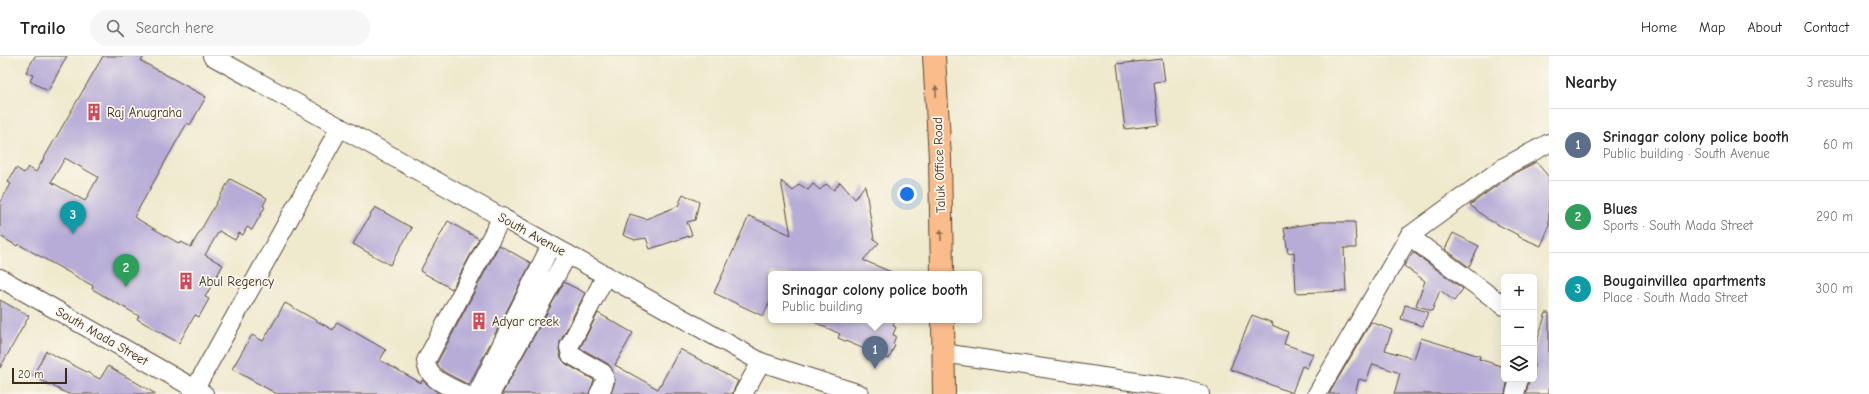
<!DOCTYPE html>
<meta charset="utf-8">
<style>
body{margin:0;font-family:"Comic Neue",sans-serif;background:#f6f6f6;color:#222}
.controls{position:absolute;right:12px;bottom:12px;display:grid;overflow:hidden;border-radius:6px;box-shadow:0 4px 16px #0002}
.controls button{width:36px;height:36px;display:grid;place-items:center;padding:0;border:0;border-bottom:1px solid #e0e0e0;background:#fff;color:#222;font:20px sans-serif}
.scale{position:absolute;left:12px;bottom:10px;width:55px;box-sizing:border-box;padding-left:4px;border:2px solid #3b2a1e;border-top:0;font-size:11px;line-height:14px;white-space:nowrap;color:#3b2a1e;-webkit-text-stroke:3px #fbf7ec;paint-order:stroke}
.you{position:absolute;left:907px;top:138px;width:14px;height:14px;margin:-10px;border:3px solid #fff;border-radius:50%;background:#1a73e8;box-shadow:0 0 0 6px #1a73e833}
.badge{display:grid;place-items:center;width:26px;height:26px;border-radius:50%;background:#0f766e;color:#fff;font-size:13px;font-weight:700}
.pin{position:absolute;translate:-50% -33px;filter:drop-shadow(0 1px 2px #0008)}
.pin::after{content:'';position:absolute;top:21px;width:14px;height:12px;background:inherit;clip-path:polygon(0 0,100% 0,50% 100%)}
.popup{position:absolute;left:768px;top:215px;width:214px;height:52px;box-sizing:border-box;display:grid;place-content:center;border-radius:6px;background:#fff;filter:drop-shadow(0 1px 3px #0005);font-size:13px;white-space:nowrap;color:#767676}
.popup b{font-size:15px;color:#222}
.popup::after{content:'';position:absolute;left:50%;top:100%;margin-left:-8px;border:8px solid transparent;border-top-color:#fff}
.list{margin:0;padding:0;list-style:none}
h2{display:flex;justify-content:space-between;align-items:center;height:52px;margin:0;padding:0 16px;font-size:17px}
h2 small{font-size:13px;font-weight:400;color:#767676}
.list li{display:grid;grid-template-columns:26px 1fr auto;gap:12px;align-items:center;box-sizing:border-box;height:72px;padding:0 16px;border-top:1px solid #e0e0e0}
.list b{display:block;font-size:15px;white-space:nowrap}
.list p{margin:0;font-size:13px;white-space:nowrap;color:#767676}
.list em{font-size:13px;font-style:normal;color:#767676}
.icon{flex:none;width:22px;height:22px;fill:none;stroke:currentColor;stroke-width:2;stroke-linecap:round;stroke-linejoin:round}
.map{position:relative;flex:none;width:1549px;height:338px;overflow:hidden}
header{display:flex;align-items:center;gap:24px;box-sizing:border-box;height:56px;padding:0 20px;background:#fff;border-bottom:1px solid #e0e0e0}
header strong{font-size:19px}
nav{display:flex;gap:22px;margin-inline-start:auto;font-size:14px}
.search{width:280px;height:36px;background:#f6f6f6;display:flex;align-items:center;gap:10px;box-sizing:border-box;padding:0 14px;border-radius:22px;color:#767676;font-size:15px}
main{display:flex}
aside{flex:1;background:#fff}
.map>svg:first-child{display:block}
.building{fill:#b6acd7;fill-rule:evenodd}
.lines{fill:none;stroke-linecap:round;stroke-linejoin:round}
.minor-casing{stroke:#564738;stroke-width:20}
.primary-casing{stroke:#564738;stroke-width:24}
.minor{stroke:#fff;stroke-width:18}
.primary{stroke:#fabc8b;stroke-width:22}
.oneway{fill:#916c4f}
.labels{text-anchor:middle;dominant-baseline:central;stroke-width:3.5;stroke-linejoin:round;paint-order:stroke}
.poi-label{font-size:13px;fill:#3b2a1e;stroke:#fbf7ec;text-anchor:start}
.street-label{font-size:13px;fill:#3b2a1e;stroke:#fbf7ec}
</style>
<header>
<strong>Trailo</strong>
<div class="search"><svg class="icon" aria-label="search" viewBox="0 0 24 24"><circle cx="10" cy="10" r="6"/><path d="M15 15l6 6"/></svg>Search here</div>
<nav><a>Home</a><a>Map</a><a>About</a><a>Contact</a></nav>
</header>
<main>
<div class="map">
<svg width="1549" height="338" viewBox="0 0 1549 338">
<rect width="100%" height="100%" fill="#fbf7ec"/>
<filter id="ink" filterUnits="userSpaceOnUse"><feTurbulence type="fractalNoise" baseFrequency=".025" numOctaves="2"/><feDisplacementMap in="SourceGraphic" scale="8" xChannelSelector="R" yChannelSelector="G"/><feConvolveMatrix kernelMatrix="1 2 1 2 8 2 1 2 1" color-interpolation-filters="sRGB"/></filter>
<filter id="wash" filterUnits="userSpaceOnUse"><feTurbulence type="fractalNoise" baseFrequency=".012" numOctaves="4" result="noise"/><feDisplacementMap in="SourceGraphic" scale="16" xChannelSelector="R" yChannelSelector="G"/><feGaussianBlur stdDeviation="0.9" result="paint"/><feColorMatrix in="noise" values="0 0 0 0 0 0 0 0 0 0 0 0 0 0 0 0 0 1.4 0 .05"/><feComposite in="paint" operator="in"/></filter>
<g filter="url(#wash)">
<rect width="100%" height="100%" fill="#efe9cd"/>
<g id="blocks">
<!-- building -->
<path class="building" d="M35 0H67L48 35 30 25 33 19 26 16Z
M103 0H144L141 5 206 41 190 69 187 67 134 161 180 188 181 186 191 191 230 123 267 142 263 150 265 151 252 174 247 171 243 179 239 177 235 184 219 175 205 199 223 209 205 241 209 243 199 261 195 259 179 287 137 263 139 260 92 233 93 230 18 188 17 190 0 180V146L11 128 8 126 16 112 24 117 28 111 36 116ZM65 102 98 121 85 145 51 126Z
M1162 3 1165 25 1154 26 1159 69 1125 73 1117 8Z
M1536 106 1549 121V171L1541 190 1517 180 1518 179 1489 164 1470 149 1510 120Z
M781 125 793 135 799 128 808 134 813 128 820 134 826 128 834 134 840 126 855 143 865 129 874 183 879 187 863 204 896 218H771V244L763 260 714 237 749 160 791 179Z
M683 138 699 146 695 164 687 166 692 179 650 193 646 182 635 184 623 179 630 158 646 163 678 150Z
M375 151 412 172 390 209 353 188Z
M448 165 479 183 452 233 420 215Z
M1322 166H1355L1356 192H1344L1346 235 1296 237 1294 196 1288 197 1284 172Z
M1453 177 1479 190 1469 211 1445 193Z
M499 189 531 207 469 329 446 317 439 311 437 307Z
M1413 196 1463 233 1454 245 1440 234 1432 255 1416 249 1425 225 1404 210Z
M564 226 585 237 560 286 559 294 561 302 566 308 594 324 589 338H502Z
M0 244 29 260 0 312Z
M285 247 333 274 337 266 386 294 380 304 421 327 422 324 440 338H277L232 313 252 279 263 285Z
M1405 249 1428 256 1423 270 1401 263Z
M598 257 633 277 615 309 658 333 680 293 738 325 732 338H611L615 325 612 313 608 308 580 292Z
M1546 257H1549V338H1526L1529 323H1534V294Z
M1252 259 1273 267 1272 269 1288 276 1284 288 1313 298 1307 312 1302 310 1292 337 1230 313Z
M810 264H895L893 270 896 271 893 279 896 280 893 288 895 289 889 303 838 282 840 278Z
M1371 266 1392 274 1385 294 1414 303 1421 282 1480 300 1479 303 1504 311V323H1508L1505 338H1394L1400 317 1373 308 1366 325 1359 323 1355 338H1329Z
M46 295 100 323 108 310 156 338H68L33 320Z"/>
</g>
</g>
<g filter="url(#ink)">
<use href="#blocks" fill-opacity="0" stroke="#564738" stroke-width="1"/>
<g class="lines">
<!-- minor casing -->
<g class="minor-casing">
<path id="minor" d="M212 0 761 306 860 338
M1409 180 1504 250
M0 222 204 338
M943 297 1183 333 1200 338
M192 338 340 71
M464 338C449 330 427 324 426 305L502 161
M476 338 479 334 551 189
M492 338V335L568 198
M599 338C603 330 607 325 603 317L571 299 569 291 606 219
M743 338 761 306
M1317 338 1409 180 1504 111 1549 87
M1515 338 1519 323"/>
</g>
<!-- primary casing -->
<g class="primary-casing">
<path id="primary" d="M934 0 940 102 942 218
M943 264 944 338"/>
</g>
<!-- minor -->
<use href="#minor" class="minor"/>
<!-- primary -->
<use href="#primary" class="primary"/>
</g>
<!-- one-way arrows -->
<defs><path id="oneway-solid" d="M-6-.8H1V-3.2L6.5 0L1 3.2V.8H-6Z"/></defs>
<g class="oneway">
<use href="#oneway-solid" transform="translate(936 35) rotate(-93)"/>
<use href="#oneway-solid" transform="translate(941 179) rotate(-91)"/>
</g>
</g>
<!-- icons -->
<defs>
<g id="building-bare" transform="scale(1.38)"><path d="M-4-6H4V6H1V3H-1V6H-4ZM-2.5-4.3h1.7v1.8h-1.7ZM.8-4.3h1.7v1.8H.8ZM-2.5-1h1.7V.8h-1.7ZM.8-1h1.7V.8H.8Z" fill="#d1495b" stroke="#fbf7ec" stroke-width="2.5" paint-order="stroke"/></g>
</defs>
<g fill-rule="evenodd">
<use href="#building-bare" x="94" y="56"/>
<use href="#building-bare" x="186" y="225"/>
<use href="#building-bare" x="479" y="265"/>
</g>
<g class="labels">
<!-- poi labels -->
<g class="poi-label">
<text x="107" y="56">Raj Anugraha</text>
<text x="199" y="225">Abul Regency</text>
<text x="492" y="265">Adyar creek</text>
</g>
<!-- street labels -->
<g class="street-label">
<text transform="translate(939 109) rotate(-92)">Taluk Office Road</text>
<text transform="translate(532 178) rotate(29)">South Avenue</text>
<text transform="translate(102 280) rotate(30)">South Mada Street</text>
</g>
</g>
</svg>
<div class="controls">
<button>+</button>
<button>−</button>
<button><svg class="icon" aria-label="layers" viewBox="0 0 24 24"><path d="M12 4l9 5-9 5-9-5zM3 14l9 5 9-5"/></svg></button>
</div>
<div class="scale">20 m</div>
<div class="you"></div>
<div class="pin badge" style="left:875px;top:313px;background:#5c6f8a">1</div>
<div class="popup"><b>Srinagar colony police booth</b>Public building</div>
<div class="pin badge" style="left:126px;top:231px;background:#2e9e5b">2</div>
<div class="pin badge" style="left:73px;top:178px;background:#0f9aa8">3</div>
</div>
<aside>
<h2>Nearby<small>3 results</small></h2>
<ul class="list">
<li><span class="badge" style="background:#5c6f8a">1</span><div><b>Srinagar colony police booth</b><p>Public building · South Avenue</p></div><em>60 m</em></li>
<li><span class="badge" style="background:#2e9e5b">2</span><div><b>Blues</b><p>Sports · South Mada Street</p></div><em>290 m</em></li>
<li><span class="badge" style="background:#0f9aa8">3</span><div><b>Bougainvillea apartments</b><p>Place · South Mada Street</p></div><em>300 m</em></li>
</ul>
</aside>
</main>
